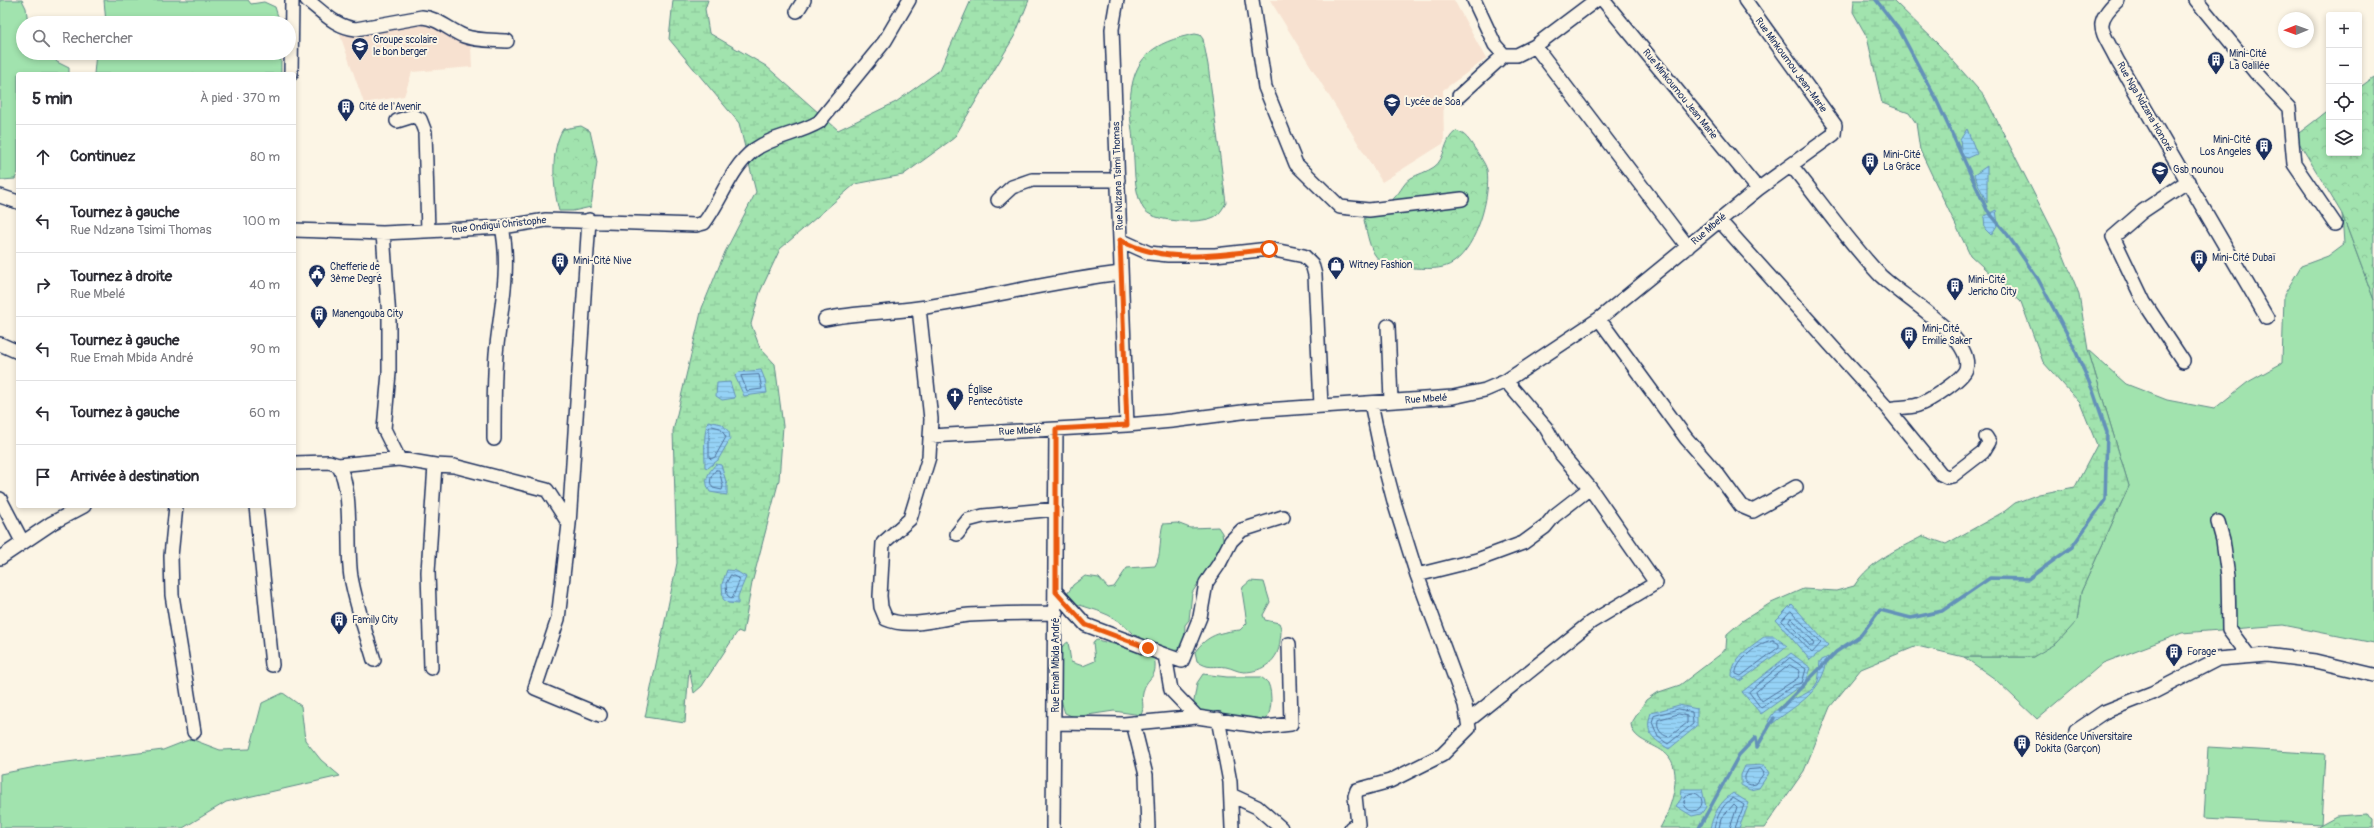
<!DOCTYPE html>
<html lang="fr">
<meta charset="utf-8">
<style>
body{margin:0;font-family:Pangolin,sans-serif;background:#f7f7f7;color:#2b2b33}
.controls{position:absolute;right:12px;top:12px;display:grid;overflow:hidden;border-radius:4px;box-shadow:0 2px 6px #0003}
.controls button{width:36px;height:36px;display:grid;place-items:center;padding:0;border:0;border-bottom:1px solid #e1e1e2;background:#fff;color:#2b2b33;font:20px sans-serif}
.compass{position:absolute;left:2278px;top:12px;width:36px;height:36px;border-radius:50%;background:#fff;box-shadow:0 2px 6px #0003;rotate:269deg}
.stop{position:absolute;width:12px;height:12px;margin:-9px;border:3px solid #ea580c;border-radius:50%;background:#fff}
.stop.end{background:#ea580c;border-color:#fff;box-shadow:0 1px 4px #0008}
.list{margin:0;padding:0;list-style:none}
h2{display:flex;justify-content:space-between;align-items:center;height:52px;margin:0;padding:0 16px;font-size:17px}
h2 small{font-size:13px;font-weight:400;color:#7c7c81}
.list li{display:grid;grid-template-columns:26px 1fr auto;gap:12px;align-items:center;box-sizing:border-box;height:64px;padding:0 16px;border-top:1px solid #e1e1e2}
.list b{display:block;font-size:15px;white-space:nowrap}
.list p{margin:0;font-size:13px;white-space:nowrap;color:#7c7c81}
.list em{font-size:13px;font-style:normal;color:#7c7c81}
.icon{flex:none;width:22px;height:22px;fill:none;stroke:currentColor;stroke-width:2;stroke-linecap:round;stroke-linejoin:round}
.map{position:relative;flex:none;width:2374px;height:828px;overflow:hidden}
.search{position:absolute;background:#fff;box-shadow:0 2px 6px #0003;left:16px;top:16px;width:280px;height:44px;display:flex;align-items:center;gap:10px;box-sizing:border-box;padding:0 14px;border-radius:22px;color:#7c7c81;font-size:15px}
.panel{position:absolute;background:#fff;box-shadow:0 2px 6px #0003;left:16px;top:72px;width:280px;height:436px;border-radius:4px}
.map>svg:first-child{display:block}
.built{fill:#f7e1d0}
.grass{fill:#a1e3ae;stroke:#5e8986}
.forest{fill:url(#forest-crowns);stroke:#5e8986}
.wetland{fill:url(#wetland-marsh);stroke:#5e8986}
.water{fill:url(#water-rules);stroke:#6491b9}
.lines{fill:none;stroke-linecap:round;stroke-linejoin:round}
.shore{stroke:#4c709b;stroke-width:1}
.stream{stroke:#6491b9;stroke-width:3.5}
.street-casing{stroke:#1b2f5e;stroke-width:16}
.street{stroke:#fcf5e5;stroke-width:13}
.route{stroke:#ea580c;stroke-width:5}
.labels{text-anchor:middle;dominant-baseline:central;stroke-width:4;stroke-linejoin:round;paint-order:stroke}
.poi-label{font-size:10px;fill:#1b2f5e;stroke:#fcf5e5;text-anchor:start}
.street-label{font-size:10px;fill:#1b2f5e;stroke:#fcf5e5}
</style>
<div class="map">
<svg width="2374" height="828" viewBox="0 0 2374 828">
<defs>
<pattern id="forest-crowns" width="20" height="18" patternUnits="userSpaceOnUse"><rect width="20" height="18" fill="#a1e3ae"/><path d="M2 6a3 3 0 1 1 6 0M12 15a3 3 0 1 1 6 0" fill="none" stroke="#8ac398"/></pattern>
<pattern id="wetland-marsh" width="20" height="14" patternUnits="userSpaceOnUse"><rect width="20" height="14" fill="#a1e3ae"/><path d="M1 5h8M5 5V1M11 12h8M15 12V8" fill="none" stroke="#8ac398"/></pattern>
<pattern id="water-rules" width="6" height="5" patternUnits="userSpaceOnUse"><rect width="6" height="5" fill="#95d2f6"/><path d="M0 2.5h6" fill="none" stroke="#80b5d5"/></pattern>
</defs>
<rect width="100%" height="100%" fill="#fcf5e5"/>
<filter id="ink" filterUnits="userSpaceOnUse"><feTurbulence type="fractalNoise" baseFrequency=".025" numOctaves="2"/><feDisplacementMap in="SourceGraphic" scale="8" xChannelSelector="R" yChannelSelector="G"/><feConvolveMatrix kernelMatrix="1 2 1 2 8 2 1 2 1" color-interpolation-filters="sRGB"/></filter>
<g filter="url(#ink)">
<!-- built -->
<path class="built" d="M1270 0H1454L1486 59 1443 90 1444 143 1382 182Z
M430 20 471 47 472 67 412 72 404 96 364 103 340 35Z"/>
<!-- grass -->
<path class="grass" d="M0 0H22L26 8 28 23H23V53H49L57 62 69 68V74H18V172L15 179 2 180 0 179Z
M104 0H248L251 4 264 2 275 7 280 23H106Z
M96 53H281V74H94Z
M2342 214 2374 300V643L2283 625 2182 633 2103 663 2037 719 1995 679 1964 657H2033L2077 621 2081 592 2129 486 2088 350 2126 384 2167 400 2214 409 2248 382 2282 363 2284 295 2301 266 2328 256 2344 244Z
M1177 523 1190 528 1218 527 1222 533 1227 566 1218 576 1199 582 1192 593 1189 620 1185 625 1184 645 1181 650C1135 654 1140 631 1108 615 1094 608 1078 606 1064 599L1073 585 1085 576 1099 578 1108 588 1114 587 1127 568 1155 566C1162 555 1159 537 1163 524Z
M1250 581 1264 582 1270 602 1263 615 1265 620 1279 623C1282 629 1281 634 1280 641 1279 660 1263 672 1244 672 1238 672 1232 668 1226 667 1213 665 1209 670 1197 661L1195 652C1207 635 1220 632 1240 630L1247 623 1242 591 1243 587Z
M1097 640 1117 645 1136 647 1154 656C1159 681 1146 675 1143 693 1141 701 1145 707 1141 715L1114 711 1074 717 1065 713C1060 701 1054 659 1061 648 1063 646 1066 643 1068 642L1071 662 1083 666 1095 661 1093 642Z
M1203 674 1227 677H1261C1263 679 1267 681 1268 683 1273 693 1272 717 1263 723L1192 713 1197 683Z
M283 693 301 706 305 740 321 760 340 776 226 802 183 828H0V774L51 764 163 750 191 739 220 750 250 749 262 703Z
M2208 747 2325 754 2321 824 2204 818Z"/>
<!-- forest -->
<path class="forest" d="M1195 34 1200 35 1203 39 1208 65 1226 203C1223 208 1219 215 1214 217 1200 224 1151 223 1143 208 1133 190 1135 165 1133 145 1133 132 1129 116 1130 103 1132 57 1153 42 1195 34Z
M2374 77V300L2342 214 2295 136 2329 110V153H2359V88Z
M581 126 590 131 597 162 591 207 573 211H559C553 188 550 150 563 129Z
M1456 131C1466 134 1469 140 1475 149 1479 155 1485 163 1487 170 1491 196 1477 246 1454 262 1442 271 1425 268 1410 268 1373 268 1371 252 1364 220 1368 208 1380 207 1390 201 1400 195 1402 184 1411 178 1418 174 1427 172 1434 167 1446 159 1443 140 1456 131Z
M2368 814 2374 819V828H2314L2336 816Z"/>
<!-- wetland -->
<path class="wetland" d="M673 0H708L705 9 709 33 766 66 838 130 896 102 940 70 971 0H1029L1015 35 954 138 903 175 855 184 780 249 760 292 751 324 760 348 775 364 783 426 779 480 752 583 743 633 738 631 702 686 694 693 689 669 685 723 645 717 677 563 673 431 702 308 725 252 756 192 739 123 669 39Z
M1854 0H1893L1939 45 1985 97 2057 239 2079 294 2088 350 2129 486 2081 592 2077 621 2057 643 2033 657H1964L1917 646 1861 669 1830 707 1804 771 1764 828H1660C1670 811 1683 775 1669 757 1658 743 1633 743 1631 724L1646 700 1656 693 1680 685 1722 653 1726 648 1727 634 1742 621 1769 604 1803 589 1836 591 1854 586C1871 560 1897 550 1923 536L1946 544 2005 511 2015 503 2039 494 2075 487 2097 445 2080 403 2043 362 2021 302 1970 255 1920 150 1916 123 1909 113 1882 103 1867 37 1853 12Z"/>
<!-- water -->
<path class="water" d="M1967 129 1977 154 1968 158 1962 156 1960 140Z
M1987 166V203L1974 175Z
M1996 210 1998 224 1991 235 1985 229 1984 216Z
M761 370 765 380 767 393 744 396 735 376 739 372Z
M730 382 735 398 722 400 716 396 717 383Z
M708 421 722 424 729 432 730 439 718 460 708 468 705 467C705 452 703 434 708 421Z
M716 464 721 465 727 485V495L710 492C703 480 708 473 716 464Z
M727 570 736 571 746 577 738 596V604L728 603 723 599 722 584Z
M1792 604 1828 645 1810 660 1776 620Z
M1765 636H1774L1787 646 1740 681 1732 676C1732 657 1751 647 1765 636Z
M1791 653 1811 668 1804 688H1797L1761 714 1742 692Z
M1828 657C1821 694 1801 701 1773 723L1768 722C1779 697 1808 700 1817 683 1820 677 1819 668 1820 661Z
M1679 705 1697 709V726L1669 749C1653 739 1644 733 1651 713Z
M1764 765 1769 773 1759 788 1750 790 1741 785V775L1745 766Z
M1682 789H1702L1706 807 1701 814 1692 816 1676 806 1681 799Z
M1733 793 1749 803 1739 828H1710C1714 813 1720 802 1733 793Z"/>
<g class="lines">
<!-- shore -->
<path class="shore" d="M759 375 762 389 747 391 741 376Z
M712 426 720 428 726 437 715 457 711 459 709 457V428Z
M716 470H719L723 486 722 490 713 488C708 482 711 475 716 470Z
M731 575 740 579 732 599 727 595 726 584Z
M1791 611 1821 643 1812 653 1782 621Z
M1791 618 1814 642 1813 646H1810L1789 622Z
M1773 640 1779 644V647L1741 676 1736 674C1734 662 1762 640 1773 640Z
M1790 658 1806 669 1802 683 1794 685 1761 708 1749 692Z
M1790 665 1800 671 1798 678 1762 701 1756 692Z
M1679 709 1692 712 1693 724 1668 744 1658 737 1652 722 1654 716Z
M1679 714 1687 716V723L1669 737C1661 735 1656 729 1658 720Z
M1761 769 1764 773 1756 784 1751 785 1745 783V776L1748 770Z
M1684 802a9 9 0 1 1 18 0a9 9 0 1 1-18 0Z
M1714 828C1717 817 1722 804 1733 798L1744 805 1735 828
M1719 828 1721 819 1734 804 1737 807 1730 828"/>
<!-- stream -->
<path class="stream" d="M1779 710 1836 652 1861 635 1880 610 1911 618 1942 611 1990 578 2028 579 2072 547 2105 500 2107 432 2093 391 2072 343 2038 279 2007 234 1987 210 1936 99 1900 31 1876 0
M1699 828 1739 755 1756 737 1757 747 1774 718"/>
<!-- street casing -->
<g class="street-casing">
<path id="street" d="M307 0C323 12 335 27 356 29L422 17C438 18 449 30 464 36 477 41 493 40 507 41
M1117 0 1112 29 1113 55 1127 425
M1252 0 1265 87 1296 164 1340 207 1369 210 1462 199
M1474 0 1495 45 1504 55
M1603 0 1758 189
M2118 0C2091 25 2103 31 2117 60L2267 318
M2196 0 2255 72 2289 108 2294 164 2335 224
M797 11 804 0
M1535 46 1688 247
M1504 55H1517L1535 46 1596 0
M291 74 292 0
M1459 96 1504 55
M397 121 413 116 420 119 425 132 428 231
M1791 165C1820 201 1847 240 1879 274 1896 293 1975 337 1966 369 1962 380 1929 401 1918 405 1908 408 1897 407 1888 409
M0 196 18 202
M998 200 1012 187 1032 180H1118
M1719 220 1888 409 1941 474 1947 477 1952 476 1983 452 1989 442 1986 437
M294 230 383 233 445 230 502 227 546 220 696 225 704 223C721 201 731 167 754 150 773 136 799 134 819 122L885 41 909 0
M383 233 389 318V373L384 429 399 459
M1120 240 1149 253 1168 255H1215L1269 249 1304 256 1312 264 1315 275 1321 406
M919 308 931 419 929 457 910 519 883 543 880 596 881 607 886 619C911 630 943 617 969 615 998 613 1027 613 1056 613
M825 319C856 312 887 313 919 308 987 298 1053 281 1121 273
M1599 319 1686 438 1719 476 1741 506 1753 511 1796 487
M1388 326 1391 401
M0 344 18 352
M2183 361 2144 302 2113 237 2143 211 2188 181
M930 436 1127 425 1172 421 1250 411 1453 397 1485 390 1506 381 1599 319 1758 189 1834 134 1835 125 1745 0
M494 439C494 411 494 382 496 354 500 311 511 270 502 227
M294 463 329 462 338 465C354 491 346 546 351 577 356 605 366 633 374 660
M338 465 399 459 435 465 428 572 431 668
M435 465 454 466 547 490 569 524 558 619 535 688 600 715
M0 499 23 543
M176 506 171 556 172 595 194 732
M256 506 272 665
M2218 522 2223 540 2228 576 2229 629 2249 656
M569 524 589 220
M957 534 968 520 983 516 1056 509
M0 558 52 523 84 506
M1417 575 1477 560 1523 543 1545 527 1554 516 1590 488
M1056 592 1086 625 1165 655 1171 690 1197 717
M1165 655 1182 661 1200 617 1206 583 1219 564 1231 541 1242 530 1283 517
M1218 719 1230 782 1232 828
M1469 720 1591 622 1656 583 1590 488 1561 454 1546 428 1506 381
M1055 723 1124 724 1197 717 1265 727 1291 724 1289 644
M1133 723 1146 775 1148 828
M2076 731 2104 712 2152 693 2218 659 2267 655 2315 661 2374 675
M1231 795 1257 807 1281 828
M1053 828 1056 429
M1351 828 1358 824 1355 796 1357 790 1390 781 1442 755 1469 728 1465 705 1417 575 1395 505 1382 456 1371 403"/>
</g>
<!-- street -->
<use href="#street" class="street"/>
</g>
</g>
<g class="lines" filter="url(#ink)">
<!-- route -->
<path class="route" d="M1148 648 1086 625 1056 592V429L1127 425 1120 240C1166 265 1219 255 1269 249"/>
</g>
<!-- icons -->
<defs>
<g id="school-pin" transform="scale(0.9)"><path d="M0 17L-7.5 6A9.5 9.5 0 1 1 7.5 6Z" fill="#1b2f5e" stroke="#fcf5e5"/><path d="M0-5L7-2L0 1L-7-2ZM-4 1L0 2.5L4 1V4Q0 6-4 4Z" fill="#fff"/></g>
<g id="building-pin" transform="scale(0.9)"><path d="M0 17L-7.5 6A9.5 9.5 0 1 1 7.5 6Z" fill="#1b2f5e" stroke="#fcf5e5"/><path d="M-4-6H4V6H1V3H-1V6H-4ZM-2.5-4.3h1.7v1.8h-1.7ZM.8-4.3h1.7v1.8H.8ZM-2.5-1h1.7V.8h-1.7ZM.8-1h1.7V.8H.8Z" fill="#fff"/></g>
<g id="shop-pin" transform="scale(0.9)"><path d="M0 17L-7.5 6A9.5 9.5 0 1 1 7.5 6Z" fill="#1b2f5e" stroke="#fcf5e5"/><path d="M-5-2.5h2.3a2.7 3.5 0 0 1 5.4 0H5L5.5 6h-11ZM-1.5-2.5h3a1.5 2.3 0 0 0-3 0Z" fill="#fff"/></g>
<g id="civic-pin" transform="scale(0.9)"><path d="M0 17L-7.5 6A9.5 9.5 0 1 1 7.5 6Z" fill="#1b2f5e" stroke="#fcf5e5"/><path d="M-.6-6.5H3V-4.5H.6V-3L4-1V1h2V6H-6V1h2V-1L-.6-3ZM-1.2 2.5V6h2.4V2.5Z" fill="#fff"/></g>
<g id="church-pin" transform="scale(0.9)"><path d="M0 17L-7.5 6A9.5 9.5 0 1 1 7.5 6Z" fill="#1b2f5e" stroke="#fcf5e5"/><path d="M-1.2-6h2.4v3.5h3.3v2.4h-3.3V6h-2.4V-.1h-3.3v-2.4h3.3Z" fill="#fff"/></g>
</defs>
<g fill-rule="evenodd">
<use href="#school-pin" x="360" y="46"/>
<use href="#building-pin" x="2216" y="60"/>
<use href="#school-pin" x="1392" y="102"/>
<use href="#building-pin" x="346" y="107"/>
<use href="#building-pin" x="2264" y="146"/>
<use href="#building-pin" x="1870" y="161"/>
<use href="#school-pin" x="2160" y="170"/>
<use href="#building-pin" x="2199" y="258"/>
<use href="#building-pin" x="560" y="261"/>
<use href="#shop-pin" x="1336" y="265"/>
<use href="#civic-pin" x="317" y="273"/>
<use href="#building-pin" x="1955" y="286"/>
<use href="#building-pin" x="319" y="314"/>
<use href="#building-pin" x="1909" y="335"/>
<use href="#church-pin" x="955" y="396"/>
<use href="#building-pin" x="339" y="620"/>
<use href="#building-pin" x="2174" y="652"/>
<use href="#building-pin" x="2022" y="743"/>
</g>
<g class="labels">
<!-- poi labels -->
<g class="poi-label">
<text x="373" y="40">Groupe scolaire<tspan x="373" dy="12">le bon berger</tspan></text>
<text x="2229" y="54">Mini-Cité<tspan x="2229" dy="12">La Galilée</tspan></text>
<text x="1405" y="102">Lycée de Soa</text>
<text x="359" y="107">Cité de l'Avenir</text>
<text x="2251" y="140" text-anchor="end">Mini-Cité<tspan x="2251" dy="12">Los Angeles</tspan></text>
<text x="1883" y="155">Mini-Cité<tspan x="1883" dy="12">La Grâce</tspan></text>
<text x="2173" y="170">Gsb nounou</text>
<text x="2212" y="258">Mini-Cité Dubaï</text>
<text x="573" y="261">Mini-Cité Nive</text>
<text x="1349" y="265">Witney Fashion</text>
<text x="330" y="267">Chefferie de<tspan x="330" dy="12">3ème Degré</tspan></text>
<text x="1968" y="280">Mini-Cité<tspan x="1968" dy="12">Jericho City</tspan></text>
<text x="332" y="314">Manengouba City</text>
<text x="1922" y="329">Mini-Cité<tspan x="1922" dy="12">Emilie Saker</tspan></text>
<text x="968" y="390">Église<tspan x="968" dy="12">Pentecôtiste</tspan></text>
<text x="352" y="620">Family City</text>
<text x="2187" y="652">Forage</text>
<text x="2035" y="737">Résidence Universitaire<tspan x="2035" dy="12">Dokita (Garçon)</tspan></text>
</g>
<!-- street labels -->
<g class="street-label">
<text transform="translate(1791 65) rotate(54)">Rue Minkoumou Jean-Marie</text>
<text transform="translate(1680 94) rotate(51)">Rue Minkoumou Jean Marie</text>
<text transform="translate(2145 107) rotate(60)">Rue Nga Ndzana Honoré</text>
<text transform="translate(1118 176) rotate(-92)">Rue Ndzana Tsimi Thomas</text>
<text transform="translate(499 225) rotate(-6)">Rue Ondigui Christophe</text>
<text transform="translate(1709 229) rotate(-41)">Rue Mbelé</text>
<text transform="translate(1426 399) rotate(-4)">Rue Mbelé</text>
<text transform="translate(1020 431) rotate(-3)">Rue Mbelé</text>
<text transform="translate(1056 665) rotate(-90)">Rue Emah Mbida André</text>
</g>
</g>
</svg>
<div class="controls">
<button>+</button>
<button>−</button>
<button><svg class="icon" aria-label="locate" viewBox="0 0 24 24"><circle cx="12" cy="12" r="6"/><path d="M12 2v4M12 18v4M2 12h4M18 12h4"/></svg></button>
<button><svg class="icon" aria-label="layers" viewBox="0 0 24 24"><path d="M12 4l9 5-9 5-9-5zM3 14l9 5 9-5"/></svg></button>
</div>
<svg class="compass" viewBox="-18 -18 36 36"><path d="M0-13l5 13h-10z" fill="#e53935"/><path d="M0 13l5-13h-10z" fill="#7c7c81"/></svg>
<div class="stop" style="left:1269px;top:249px"></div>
<div class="stop end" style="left:1148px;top:648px"></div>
<div class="search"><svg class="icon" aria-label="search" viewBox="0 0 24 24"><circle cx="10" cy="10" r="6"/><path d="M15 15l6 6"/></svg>Rechercher</div>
<section class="panel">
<h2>5 min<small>À pied · 370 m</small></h2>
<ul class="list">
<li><svg class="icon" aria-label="ahead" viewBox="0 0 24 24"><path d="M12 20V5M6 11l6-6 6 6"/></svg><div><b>Continuez</b></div><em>80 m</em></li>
<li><svg class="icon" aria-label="left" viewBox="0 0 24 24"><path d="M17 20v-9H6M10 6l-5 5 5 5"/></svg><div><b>Tournez à gauche</b><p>Rue Ndzana Tsimi Thomas</p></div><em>100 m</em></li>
<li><svg class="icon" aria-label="right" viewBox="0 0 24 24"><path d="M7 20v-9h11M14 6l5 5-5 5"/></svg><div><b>Tournez à droite</b><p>Rue Mbelé</p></div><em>40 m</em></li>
<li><svg class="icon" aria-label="left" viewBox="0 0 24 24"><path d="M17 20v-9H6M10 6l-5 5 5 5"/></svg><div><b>Tournez à gauche</b><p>Rue Emah Mbida André</p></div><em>90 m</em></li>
<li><svg class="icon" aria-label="left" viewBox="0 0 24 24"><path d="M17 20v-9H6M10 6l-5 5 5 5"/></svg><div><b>Tournez à gauche</b></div><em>60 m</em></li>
<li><svg class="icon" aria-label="arrive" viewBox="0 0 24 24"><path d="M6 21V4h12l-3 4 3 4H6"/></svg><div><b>Arrivée à destination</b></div></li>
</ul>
</section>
</div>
